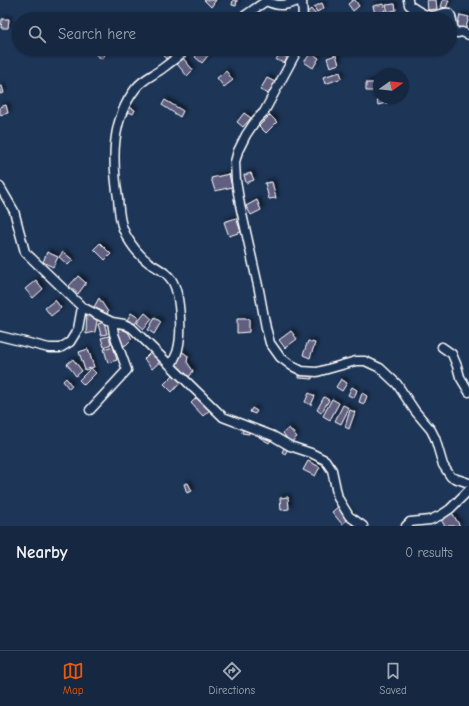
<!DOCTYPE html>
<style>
body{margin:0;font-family:"Comic Neue",sans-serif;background:#1f3048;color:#f1f3f6}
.compass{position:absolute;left:373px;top:68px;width:36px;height:36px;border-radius:50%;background:#162841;box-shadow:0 1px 3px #0004;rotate:75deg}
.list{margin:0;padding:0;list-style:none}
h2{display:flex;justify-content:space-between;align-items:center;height:52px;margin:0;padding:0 16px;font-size:17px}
h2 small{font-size:13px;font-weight:400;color:#9ea6b1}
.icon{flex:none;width:22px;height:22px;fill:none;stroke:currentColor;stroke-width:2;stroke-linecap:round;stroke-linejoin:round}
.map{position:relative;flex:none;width:469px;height:526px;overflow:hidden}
.search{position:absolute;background:#162841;box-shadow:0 1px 3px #0004;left:12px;right:12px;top:12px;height:44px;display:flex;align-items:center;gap:10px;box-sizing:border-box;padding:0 14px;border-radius:22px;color:#9ea6b1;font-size:15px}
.sheet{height:124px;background:#162841}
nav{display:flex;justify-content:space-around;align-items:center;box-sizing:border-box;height:56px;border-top:1px solid #35445a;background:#162841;font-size:11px;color:#9ea6b1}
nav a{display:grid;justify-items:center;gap:2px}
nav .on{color:#ea580c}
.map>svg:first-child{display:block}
.building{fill:#605f80;stroke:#fff;filter:url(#shadow)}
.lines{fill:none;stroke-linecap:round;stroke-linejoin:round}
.minor-casing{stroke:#fff;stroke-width:11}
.minor{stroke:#1d3557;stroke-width:8}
</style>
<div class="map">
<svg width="469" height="526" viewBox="0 0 469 526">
<defs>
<filter id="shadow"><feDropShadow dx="2.5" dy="-2.5" stdDeviation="2" flood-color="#0009"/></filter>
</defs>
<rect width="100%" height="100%" fill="#1d3557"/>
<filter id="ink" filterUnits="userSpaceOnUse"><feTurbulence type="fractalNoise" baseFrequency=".025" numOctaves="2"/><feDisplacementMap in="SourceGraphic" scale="8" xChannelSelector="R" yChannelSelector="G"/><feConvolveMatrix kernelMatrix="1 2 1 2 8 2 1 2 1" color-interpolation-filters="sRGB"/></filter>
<g filter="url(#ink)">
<!-- building -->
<path class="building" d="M204 0H216L211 7Z
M233 0H237L236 6 232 5Z
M353 0H355L359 6 353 11 348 4Z
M427 0H436L437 9 428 10Z
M443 0H449L446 8 441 7Z
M322 3 324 8 317 12 314 7Z
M384 4 385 11 375 14 373 6Z
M395 4 396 10 388 12 386 5Z
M311 9 316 15 312 19 306 13Z
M460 15 469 17 464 34 456 31Z
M413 16 420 18V19H412Z
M2 19H9L8 28H1Z
M99 49H109L102 59 95 54Z
M201 49H206L210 53 202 63 195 57Z
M282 49H292L289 56 281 52Z
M169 50 175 56 171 62 164 56Z
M311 53 319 58 313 68 304 62Z
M279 54 287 57 285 63 276 60Z
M336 55 339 64 330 67 327 58Z
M183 58 193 70 187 76 177 64Z
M226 71 233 80 224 87 217 78Z
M340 72 342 78 325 84 323 77Z
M267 78 275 82 269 94 260 90Z
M366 83H375V91H366Z
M0 86H2L4 93 0 94Z
M384 98H389L390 102 378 105 377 100Z
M165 100 183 111 180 117 162 105Z
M6 105 8 113 0 115V107Z
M127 106 135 110 133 114 125 110Z
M244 113 251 118 243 127 237 122Z
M270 115 277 122 266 133 259 126Z
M251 173 254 180 246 183 244 175Z
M229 174 232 187 215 191 211 178Z
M272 182 276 198 269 199 265 183Z
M257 200 261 210 251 215 246 206Z
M236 218 241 232 229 236 224 222Z
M100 243 111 254 105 260 94 249Z
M47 252 58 257 53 267 43 262Z
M63 252 73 260 68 265 59 257Z
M78 276 86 283 78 294 69 286Z
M36 280 43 289 33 298 25 289Z
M99 298 108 312 107 314 94 307Z
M55 300 61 308 51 316 45 308Z
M87 313 98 315 95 332 86 334Z
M131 313 139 318 135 324 127 320Z
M145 313 152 319 144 329 137 323Z
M155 318 161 322 154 334 148 330Z
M237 319H249V332L237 333Z
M104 322 107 334 101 335 98 324Z
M113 325 128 332 132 339 126 345 119 347Z
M291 331 297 339 285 348 279 340Z
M109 336 111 344 104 347 101 338Z
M308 341 315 343 310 358 303 355Z
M113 346 117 360 108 363 104 349Z
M88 349 94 367 85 370 79 352Z
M154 349 163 359 152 369 144 359Z
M180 350 188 356 187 362 193 371 189 377 175 364Z
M73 359 82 371 76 376 67 364Z
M91 368 96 373 84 385 79 380Z
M300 368 313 369 312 379 299 378Z
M174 374 182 381 172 392 164 384Z
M66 378 72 386 69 389 63 381Z
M341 379 347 383 342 391 336 387Z
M352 387 357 390 354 398 348 395Z
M309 393 315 396 311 405 305 402Z
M362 393 367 396 364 404 359 402Z
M198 396 211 409 203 416 191 403Z
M324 397 329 400 321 413 317 410Z
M332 399 339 403 330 420 323 416Z
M343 405 349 408 341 424 335 421Z
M252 408 257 411 255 414 250 412Z
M350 410 355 412 349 429 345 427Z
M243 426 250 427 249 434 242 433Z
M289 428 297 437 290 443 283 433Z
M262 430 273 436 269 443 259 437Z
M284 448 288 449 285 454 282 452Z
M308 461 320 467 315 476 303 470Z
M188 483 192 491 187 493 184 484Z
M288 497 289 509 281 510 280 498Z
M341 504 352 516 342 524 332 512Z
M451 511 460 526H445L440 518Z"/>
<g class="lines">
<!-- minor casing -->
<g class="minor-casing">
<path id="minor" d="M302 0 303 19
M408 0 409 5C415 9 425 17 433 16 439 15 443 12 449 13L451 16 454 31 457 33 462 32 469 35
M266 1C281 8 286 5 301 0
M240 19 266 1V0
M298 49 264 112 256 120 246 135 238 151 235 162 236 181 240 205 259 290 266 328 270 343 280 357 292 366 302 371 317 372 356 361H365L380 368 397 384 415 411 431 430 435 438 443 465 451 477 469 483
M0 187 14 211 25 252 82 307 112 322 124 324 132 328 223 417 273 436 290 446 311 453 325 460 332 470 338 498 349 516 363 526
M0 336 49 348H60L70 342 78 329 82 307
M442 347 452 354 457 366 460 377 469 392
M171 366C173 360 177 355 178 349 182 333 181 290 170 278 165 271 155 267 148 262 139 255 132 246 127 237 120 226 119 211 118 198 112 159 111 120 136 88 143 79 154 75 163 68 171 62 179 56 187 49
M90 410 127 370 114 334 112 322
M406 526 410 522 430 520 441 515 450 509 469 490"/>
</g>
<!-- minor -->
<use href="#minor" class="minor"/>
</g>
</g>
</svg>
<svg class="compass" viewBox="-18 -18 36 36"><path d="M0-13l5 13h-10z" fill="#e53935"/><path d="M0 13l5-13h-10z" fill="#9ea6b1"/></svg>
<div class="search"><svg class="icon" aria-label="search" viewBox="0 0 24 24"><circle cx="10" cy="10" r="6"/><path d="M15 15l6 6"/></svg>Search here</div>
</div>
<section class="sheet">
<h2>Nearby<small>0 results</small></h2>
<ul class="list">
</ul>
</section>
<nav>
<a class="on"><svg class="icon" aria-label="map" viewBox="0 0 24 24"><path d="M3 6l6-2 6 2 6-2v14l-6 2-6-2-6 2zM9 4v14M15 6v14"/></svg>Map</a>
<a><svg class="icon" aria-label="directions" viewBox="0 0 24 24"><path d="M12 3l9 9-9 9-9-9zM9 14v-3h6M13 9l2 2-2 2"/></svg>Directions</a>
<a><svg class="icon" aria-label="saved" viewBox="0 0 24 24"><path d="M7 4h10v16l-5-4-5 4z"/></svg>Saved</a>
</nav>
